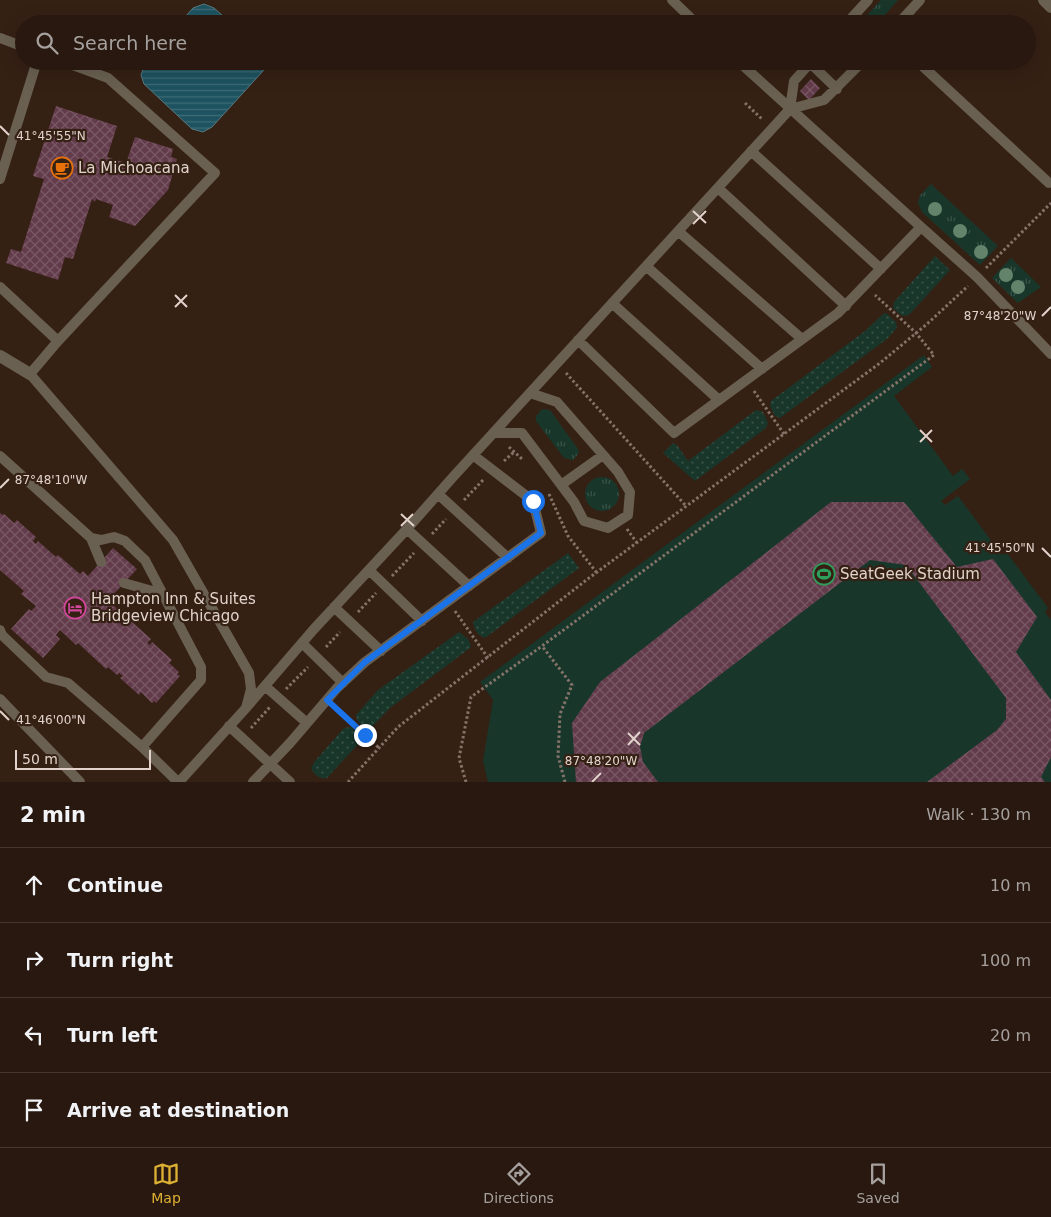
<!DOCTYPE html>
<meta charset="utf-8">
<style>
body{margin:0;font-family:"DejaVu Sans",sans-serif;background:#302118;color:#f1f3f6}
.scale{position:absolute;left:15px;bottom:12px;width:136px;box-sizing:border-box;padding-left:5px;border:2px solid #e1d3cb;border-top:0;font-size:14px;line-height:18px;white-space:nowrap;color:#e1d3cb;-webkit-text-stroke:4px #352014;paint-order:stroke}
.stop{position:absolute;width:15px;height:15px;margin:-11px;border:4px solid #1a73e8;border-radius:50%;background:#fff}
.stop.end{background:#1a73e8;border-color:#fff;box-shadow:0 1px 5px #0008}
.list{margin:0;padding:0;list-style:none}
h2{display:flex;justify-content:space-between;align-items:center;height:65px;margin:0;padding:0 20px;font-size:21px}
h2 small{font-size:16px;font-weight:400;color:#a5a09e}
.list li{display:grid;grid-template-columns:32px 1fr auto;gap:15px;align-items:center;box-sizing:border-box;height:75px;padding:0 20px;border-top:1px solid #44372f}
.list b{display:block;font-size:19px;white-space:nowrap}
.list em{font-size:16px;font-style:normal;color:#a5a09e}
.icon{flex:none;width:28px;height:28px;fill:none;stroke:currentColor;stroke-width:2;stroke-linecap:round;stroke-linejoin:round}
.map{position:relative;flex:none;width:1051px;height:782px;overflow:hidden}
.search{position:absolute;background:#28180f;box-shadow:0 5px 20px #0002;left:15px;right:15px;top:15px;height:55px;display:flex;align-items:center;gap:12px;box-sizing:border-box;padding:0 18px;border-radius:28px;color:#a5a09e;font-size:19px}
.sheet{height:365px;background:#28180f}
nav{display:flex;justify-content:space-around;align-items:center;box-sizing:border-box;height:70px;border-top:1px solid #44372f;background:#28180f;font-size:14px;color:#a5a09e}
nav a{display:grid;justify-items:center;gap:2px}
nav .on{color:#ddb133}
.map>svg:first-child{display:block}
.grass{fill:url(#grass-tufts)}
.park{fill:url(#park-dots)}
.pitch{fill:#18372a}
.water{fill:url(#water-rules);stroke:#587980}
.building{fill:url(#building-cross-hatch)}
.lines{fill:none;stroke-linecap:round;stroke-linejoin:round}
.path{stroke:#857369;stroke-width:3;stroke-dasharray:2.5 2.5;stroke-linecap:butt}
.service{stroke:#696051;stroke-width:10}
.minor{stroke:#696051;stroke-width:12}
.tertiary{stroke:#696051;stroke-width:12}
.tree{fill:#63846b}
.route{stroke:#1a73e8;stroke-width:6}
.ticks{fill:none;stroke:#e1d3cb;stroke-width:2}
.labels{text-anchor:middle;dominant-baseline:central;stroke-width:4.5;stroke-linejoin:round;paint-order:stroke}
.poi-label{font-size:15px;fill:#e1d3cb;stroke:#352014;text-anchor:start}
.ticks-label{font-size:12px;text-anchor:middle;fill:#e1d3cb;stroke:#352014;stroke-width:4.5;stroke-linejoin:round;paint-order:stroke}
</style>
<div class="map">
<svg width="1051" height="782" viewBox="0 0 1051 782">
<defs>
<pattern id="grass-tufts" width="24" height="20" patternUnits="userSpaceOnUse" patternTransform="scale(1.25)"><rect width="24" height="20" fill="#18372a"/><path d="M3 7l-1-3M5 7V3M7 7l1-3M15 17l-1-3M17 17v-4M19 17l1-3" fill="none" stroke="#395348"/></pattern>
<pattern id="park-dots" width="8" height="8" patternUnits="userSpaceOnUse" patternTransform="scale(1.25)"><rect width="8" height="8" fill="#18372a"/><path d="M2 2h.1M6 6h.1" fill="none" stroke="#395348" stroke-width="1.8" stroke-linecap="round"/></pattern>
<pattern id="water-rules" width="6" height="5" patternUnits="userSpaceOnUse" patternTransform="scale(1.25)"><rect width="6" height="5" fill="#1d5360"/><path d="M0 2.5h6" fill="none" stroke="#3e6b75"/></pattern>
<pattern id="building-cross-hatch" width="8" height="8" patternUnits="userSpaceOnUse" patternTransform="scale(1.25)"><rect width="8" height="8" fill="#633c4c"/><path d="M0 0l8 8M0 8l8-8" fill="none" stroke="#795764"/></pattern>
</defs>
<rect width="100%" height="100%" fill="#352014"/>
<!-- grass -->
<path class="grass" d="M881 0H898L877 24H859Z
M931 184 998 246 980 265 922 212 918 203 920 195Z
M1011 258 1041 287 1018 303 992 278Z
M542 409 550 410 578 449 579 453 573 460 564 458 536 421V416Z
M585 494a17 17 0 1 1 34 0a17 17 0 1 1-34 0Z"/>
<!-- park -->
<path class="park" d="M935 256 950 270 909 315 902 316 893 308 894 302Z
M886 313 896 322 897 328 887 339 780 418 775 416 770 406 771 401 865 331 883 314Z
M756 410 763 412 768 423 766 428 695 481 663 453 673 443 677 445 688 461Z
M568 553 579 568 485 638C477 635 475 631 473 622Z
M459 632 468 639 471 646 470 648 390 708 369 730C362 726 357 723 356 715L378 690Z
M351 727 360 735V742L327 778C318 779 315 775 311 768L315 761 344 728Z"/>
<!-- pitch -->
<path class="pitch" d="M924 355 932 367 894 396 953 476 962 469 970 479 941 501 945 505 958 496 1002 555 1007 553 1048 608 1045 612 1051 620V782H488L483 761 493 700 480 682Z"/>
<!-- water -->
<path class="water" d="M204 4 214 8 232 24H179L193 8Z
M146 61H267L268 62 263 71 212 127 203 132 192 129 144 84 141 75Z"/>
<!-- building -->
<path class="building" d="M811 79 820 88 809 100 800 91Z
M56 106 117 126 107 157 126 163 135 137 173 149 171 157 177 159 168 190 135 226 109 217 113 205 96 199 95 202 92 199 73 259 65 257 58 280 6 263 11 249 21 252 44 179 33 176Z
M831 502H904L957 567 993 559 1037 617 1016 652 1051 700V757L1041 777 1045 782H927L997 730 1006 719V698L906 565 870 560 644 733 640 747 643 762 658 782H576L572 723 600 682Z
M0 513 3 515 4 514 14 523 17 520 36 537 33 541 36 544 38 541 56 557 58 555 80 574 83 571 88 576 113 548 137 569 111 597 116 602 113 605 151 639 147 643 150 645 152 642 172 660 169 663 179 672 177 674 180 676 156 703 154 701 152 703 141 692 139 695 120 678 123 676 119 673 117 675 108 667 106 669 78 643 76 645 60 630 56 635 60 639 43 658 11 629 29 609 31 611 36 606 21 594 24 591 0 570Z"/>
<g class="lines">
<!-- path -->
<path class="path" d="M745 103 763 120
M986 268 1051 203
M566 373 686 506
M754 391 784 434
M509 447 523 460
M504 461 514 452
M549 494 568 536 597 573
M464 500 484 479
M627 529 637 543
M432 534 446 519
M392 576 414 553
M455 611 488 658
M358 612 376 593
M326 647 340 632
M286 689 308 667
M336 708 379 748
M251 728 270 707
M348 782 398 727 589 578 880 363 927 324 968 286
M466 782 459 758 471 697 542 646
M565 782 558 756 560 714 572 685 542 646 934 355 916 333 875 295"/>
<!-- service -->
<path class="service" d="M672 0 697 24
M846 24 868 0
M898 24 920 0
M0 38 24 47
M917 61 1049 183
M810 63 837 89
M790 109 794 81 812 61
M751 151 881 269
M0 179 37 61
M718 188 846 306
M921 227 977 277 1051 354
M678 231 802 339
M646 266 762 369
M0 287 58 341 30 374 173 540 249 673 251 689 246 708 179 782
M612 303 719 400
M578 340 674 433 838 313 921 227 738 61
M58 341 215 173 108 78 62 61
M494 433H522L574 502 584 521 608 528 628 515 630 492 618 472 557 402 530 393
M0 456 91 538 101 540 114 537 125 541 145 560 201 667V680L142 747 178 782
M561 485 603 455
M438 494 508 558
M407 529 469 586
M91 538 101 562
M369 570 422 621
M124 583 163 594
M334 607 381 651
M0 630 2 635 46 677 68 683 142 747
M302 643 343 683
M265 686 307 723
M0 699 80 782
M246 708 314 629 407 529 453 477 790 109 824 100 863 61
M229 726 290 782
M253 782 290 743 337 688 365 662 541 533 533 501 473 455"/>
<!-- minor -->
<path class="minor" d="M0 356 30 374"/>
<!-- tertiary -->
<path class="tertiary" d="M1044 0 1051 7"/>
</g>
<!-- trees -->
<g class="tree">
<circle cx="935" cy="209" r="7"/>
<circle cx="960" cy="231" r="7"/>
<circle cx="981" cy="252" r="7"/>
<circle cx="1006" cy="275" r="7"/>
<circle cx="1018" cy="287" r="7"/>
</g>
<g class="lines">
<!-- route -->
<path class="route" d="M365 735 327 700 365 662 541 533 533 501"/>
</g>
<!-- ticks -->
<path class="ticks" d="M0 126 9 135M693 211 706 223M693 224 706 211M175 295 187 307M175 307 187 295M1042 316 1051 307M920 430 932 442M920 442 932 430M0 488 9 479M401 514 414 526M401 526 413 514M1042 548 1051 557M0 711 9 720M628 733 640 745M628 745 640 732M592 782 601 773"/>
<!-- icons -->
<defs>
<g id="cafe-ring" transform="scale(1.125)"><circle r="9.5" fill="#352014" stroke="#e8710a" stroke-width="1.5"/><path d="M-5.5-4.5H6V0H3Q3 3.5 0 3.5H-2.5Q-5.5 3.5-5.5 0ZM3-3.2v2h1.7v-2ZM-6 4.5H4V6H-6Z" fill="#e8710a"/></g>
<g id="stadium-ring" transform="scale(1.125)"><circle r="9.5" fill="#352014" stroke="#2e9e5b" stroke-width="1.5"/><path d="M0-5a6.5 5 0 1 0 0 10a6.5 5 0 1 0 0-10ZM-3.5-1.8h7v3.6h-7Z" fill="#2e9e5b"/></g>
<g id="hotel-ring" transform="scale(1.125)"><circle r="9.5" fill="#352014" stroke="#d1479c" stroke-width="1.5"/><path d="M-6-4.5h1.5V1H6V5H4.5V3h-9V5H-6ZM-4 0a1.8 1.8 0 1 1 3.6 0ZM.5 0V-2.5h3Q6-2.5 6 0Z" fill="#d1479c"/></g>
</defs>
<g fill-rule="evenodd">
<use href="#cafe-ring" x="62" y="168"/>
<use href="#stadium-ring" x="824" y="574"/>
<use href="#hotel-ring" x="75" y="608"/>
</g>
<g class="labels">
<!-- poi labels -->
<g class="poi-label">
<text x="78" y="168">La Michoacana</text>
<text x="840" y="574">SeatGeek Stadium</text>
<text x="91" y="599">Hampton Inn &amp; Suites<tspan x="91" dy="17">Bridgeview Chicago</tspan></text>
</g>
</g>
<g class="ticks-label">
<text x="51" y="140">41°45'55"N</text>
<text x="1000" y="320">87°48'20"W</text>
<text x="51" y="484">87°48'10"W</text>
<text x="1000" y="552">41°45'50"N</text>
<text x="51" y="724">41°46'00"N</text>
<text x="601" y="765">87°48'20"W</text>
</g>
</svg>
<div class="scale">50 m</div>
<div class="stop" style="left:533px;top:501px"></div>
<div class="stop end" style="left:365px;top:735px"></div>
<div class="search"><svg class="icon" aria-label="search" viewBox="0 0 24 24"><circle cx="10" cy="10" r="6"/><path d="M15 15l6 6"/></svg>Search here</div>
</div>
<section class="sheet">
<h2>2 min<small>Walk · 130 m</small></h2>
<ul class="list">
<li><svg class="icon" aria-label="ahead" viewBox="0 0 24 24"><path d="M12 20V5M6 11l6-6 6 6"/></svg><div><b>Continue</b></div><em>10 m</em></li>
<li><svg class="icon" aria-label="right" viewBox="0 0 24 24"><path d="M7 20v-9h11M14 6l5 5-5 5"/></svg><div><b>Turn right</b></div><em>100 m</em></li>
<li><svg class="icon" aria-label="left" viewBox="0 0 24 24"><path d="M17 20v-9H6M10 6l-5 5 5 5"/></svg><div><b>Turn left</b></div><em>20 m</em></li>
<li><svg class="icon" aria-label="arrive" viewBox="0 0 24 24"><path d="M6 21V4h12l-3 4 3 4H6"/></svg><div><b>Arrive at destination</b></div></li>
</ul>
</section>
<nav>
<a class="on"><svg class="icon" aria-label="map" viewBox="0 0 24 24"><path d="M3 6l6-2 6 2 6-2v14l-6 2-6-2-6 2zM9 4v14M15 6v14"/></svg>Map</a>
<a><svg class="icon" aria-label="directions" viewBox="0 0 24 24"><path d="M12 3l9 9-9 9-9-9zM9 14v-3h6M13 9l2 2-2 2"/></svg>Directions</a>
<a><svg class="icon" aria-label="saved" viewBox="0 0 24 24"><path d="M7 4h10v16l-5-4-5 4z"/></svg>Saved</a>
</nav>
